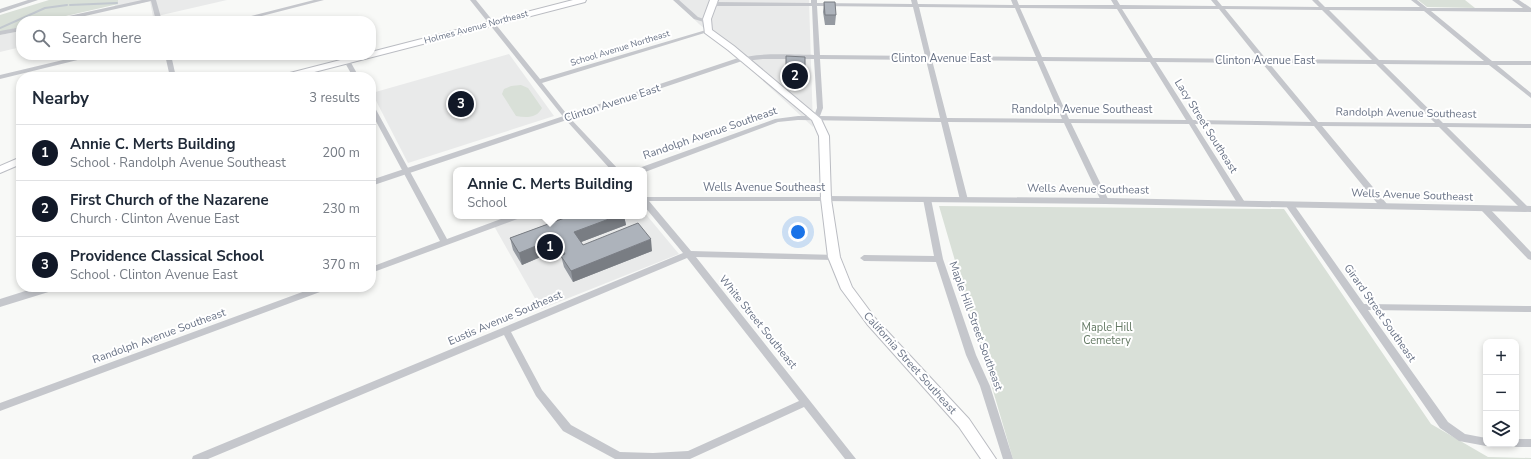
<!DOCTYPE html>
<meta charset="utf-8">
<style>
body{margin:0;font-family:"Nunito Sans",sans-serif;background:#f2f2f3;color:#1f2937}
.controls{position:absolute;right:12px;bottom:12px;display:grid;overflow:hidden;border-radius:8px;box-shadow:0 2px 6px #0003}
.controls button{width:36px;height:36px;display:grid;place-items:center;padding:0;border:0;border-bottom:1px solid #e0e1e3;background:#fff;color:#1f2937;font:20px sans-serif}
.you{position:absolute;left:798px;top:232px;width:14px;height:14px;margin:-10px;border:3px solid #fff;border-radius:50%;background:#1a73e8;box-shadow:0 0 0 6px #1a73e833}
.badge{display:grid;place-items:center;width:26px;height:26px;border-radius:50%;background:#111827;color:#fff;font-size:13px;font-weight:700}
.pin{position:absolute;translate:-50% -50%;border:2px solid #fff;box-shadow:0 1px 4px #0006}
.popup{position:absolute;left:453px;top:167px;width:194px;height:52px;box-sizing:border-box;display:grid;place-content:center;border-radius:8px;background:#fff;filter:drop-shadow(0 1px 3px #0005);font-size:13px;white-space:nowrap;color:#747a83}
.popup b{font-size:15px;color:#1f2937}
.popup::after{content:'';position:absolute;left:50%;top:100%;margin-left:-8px;border:8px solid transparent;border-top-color:#fff}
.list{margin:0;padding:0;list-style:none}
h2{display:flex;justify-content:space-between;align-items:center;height:52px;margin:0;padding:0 16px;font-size:17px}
h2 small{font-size:13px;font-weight:400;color:#747a83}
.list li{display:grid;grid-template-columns:26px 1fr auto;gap:12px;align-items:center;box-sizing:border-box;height:56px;padding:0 16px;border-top:1px solid #e0e1e3}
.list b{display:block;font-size:15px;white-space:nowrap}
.list p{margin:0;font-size:13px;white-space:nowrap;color:#747a83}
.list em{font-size:13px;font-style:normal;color:#747a83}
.icon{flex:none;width:22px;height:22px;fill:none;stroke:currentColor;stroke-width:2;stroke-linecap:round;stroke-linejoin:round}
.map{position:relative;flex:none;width:1531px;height:459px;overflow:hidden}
.search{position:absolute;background:#fff;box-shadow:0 2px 6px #0003;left:16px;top:16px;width:360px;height:44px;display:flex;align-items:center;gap:10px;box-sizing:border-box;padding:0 14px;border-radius:16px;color:#747a83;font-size:15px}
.panel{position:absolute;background:#fff;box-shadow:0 2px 6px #0003;left:16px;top:72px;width:360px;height:220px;border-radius:16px}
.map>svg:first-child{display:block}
.built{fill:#e9eaea}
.green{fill:#d9e0d8}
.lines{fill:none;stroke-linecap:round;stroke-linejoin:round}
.stream{stroke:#c2c8cf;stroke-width:2}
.secondary-casing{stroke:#babcc2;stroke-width:2}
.minor{fill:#c5c7cc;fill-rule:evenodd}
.tertiary{fill:#c5c7cc;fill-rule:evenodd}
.secondary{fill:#fff;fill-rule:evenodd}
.wall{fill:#959aa1}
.shaded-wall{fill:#797d83}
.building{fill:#adb3bb;stroke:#797d83}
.labels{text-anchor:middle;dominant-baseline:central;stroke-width:4;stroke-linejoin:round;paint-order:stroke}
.far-street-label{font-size:9px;fill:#697386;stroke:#fff}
.street-label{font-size:11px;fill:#697386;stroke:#fff}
.park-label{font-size:11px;fill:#647964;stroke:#fff}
</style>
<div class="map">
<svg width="1531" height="459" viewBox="0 0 1531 459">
<rect width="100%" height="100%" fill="#f8f9f7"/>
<!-- built -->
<path class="built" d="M118 0H227L153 17 150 1 119 8 114 5 118 4Z
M674 0H809L813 127 721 42 699 24Z
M21 31V47L0 52V35Z
M509 54 554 116 408 163 372 93Z
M644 212 679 254 541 309 494 226 522 216H644Z"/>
<!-- green -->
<path class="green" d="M49 0H118V4L114 5 44 21H21V27L0 32V15Z
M1418 0H1465L1475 8 1427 7Z
M521 85 528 88 542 108C537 118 527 118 516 116L502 94 504 89 511 86Z
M939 206 1284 209 1431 424 1488 457 1531 458V459H1013Z"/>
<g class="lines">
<!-- stream -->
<path class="stream" d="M70 5 117 3
M0 28 45 8 67 5"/>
<!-- secondary casing -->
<g class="secondary-casing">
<path id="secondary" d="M573 0H586L585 2 295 77H281L282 75 360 55H371V52Z
M710 0H718L711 19 712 30 734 46 821 119 829 136 831 199 840 257 852 287 875 318 969 419 996 459H981L959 427 867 324 841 289 828 257 821 199 819 136 812 120 728 50 705 33 703 19Z
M21 157V164L0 173V166Z"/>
</g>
<!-- minor -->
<path class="minor" d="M142 0H156L162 21H156L151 1 63 21H52L55 19Z
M314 0H324L242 21H232Z
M470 0H476L540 79 706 30H710L711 31 542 83 569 117 619 170H611L565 119Z
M673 0H679L698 17 710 21 707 23 694 19Z
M811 0H817V3L912 4 911 0H917L918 4 1013 5 1011 0H1017L1019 5H1114L1111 0H1117L1120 5 1216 6 1211 0H1217L1222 6 1319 7 1312 0H1318L1325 7H1420L1411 0H1417L1427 8H1523L1512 0H1519L1531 8V12L1431 11 1492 61H1531V65H1497L1531 93V98L1489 65 1383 64 1443 123 1531 124V128L1447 127 1530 209 1526 212 1523 211 1439 127 1322 126 1387 204 1388 206 1387 208H1381L1314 126 1195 124 1246 204 1242 206H1239L1189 124 1071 123 1109 201 1105 203 1101 201 1064 123 948 122 968 200 964 202 960 200 941 122 798 120 778 122 645 172 644 170H638L639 168 775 119 798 116H814L817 108 814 59H763L744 61 741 59C751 52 799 55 814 55L812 6H712L709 4 712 2 811 3ZM817 6 913 7 925 56 820 55ZM919 7 1015 8 1036 57 931 56ZM1020 8 1117 9 1147 58 1042 57ZM1122 9H1219L1259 59 1153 58ZM1225 9 1322 10 1372 60 1266 59ZM1329 10 1424 11 1484 61 1379 60ZM820 59 926 60 940 118 820 116 823 108ZM932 60 1037 61 1062 119 947 118ZM1043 61 1150 62 1186 120 1069 119ZM1156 62 1262 63 1311 122 1193 120ZM1269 63 1376 64 1435 123 1318 122Z
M21 27V31L0 35V31Z
M84 55H95L94 56 0 79V75Z
M165 55H171L176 77H170Z
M347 59 350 61 359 77H353L344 61Z
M371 104 374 106 447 239 509 216H521L520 218 371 273V267L440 241 371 112Z
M644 197H829L830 199 829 201H649L691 251 837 255 838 257 834 260 696 257 856 459H845L804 407 690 459H615L563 431 536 396 504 335 208 459H192L193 456 683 253 644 206ZM687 258 799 401 688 451 653 453 620 452 571 425 542 390 511 332Z
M924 197H930L931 199 943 259 976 355 990 386 1013 459H1003L980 386 966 355 936 262 864 261 860 258 864 255 934 256 923 199Z
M1286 202H1292L1364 304 1531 306V312L1368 310 1448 422 1465 434 1486 438V444H1490V445L1486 446 1459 441 1440 428 1286 206 1285 204Z
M1485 206 1488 207 1531 252V260L1528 259 1482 211 1481 209Z
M316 287H329L328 289 0 411V403Z
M1516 439H1531V447H1516L1512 446 1511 444H1516Z"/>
<!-- tertiary -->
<path class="tertiary" d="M28 0H38L0 13V9Z
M741 57H744L748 59 371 186V180Z
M826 196 1105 198 1531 206V212L1105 204 823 201 821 199Z
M38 287H56L55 290 0 307V299Z"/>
<!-- secondary -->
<use href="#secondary" class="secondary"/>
</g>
<!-- wall -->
<path class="wall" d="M824 2 836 15 835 25H825L823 12Z
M786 56 805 77V85H804L803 87H793L786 82Z
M570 216H624L626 225 581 242 583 245 652 251 573 282 564 267 561 256 557 250 522 265 513 250 510 238Z"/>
<!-- shaded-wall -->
<path class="shaded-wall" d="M617 216H624L626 225 576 244 574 232Z
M555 238 557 250 522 265 519 253Z
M651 239 652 251 573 282 571 271Z"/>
<!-- building -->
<path class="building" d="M824 2H835L836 15H825Z
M786 56 805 57V77H804V79H794L786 74Z
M570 216H617L574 232 583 245 638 223 651 239 571 271 561 256 565 254 555 238 519 253 510 238Z"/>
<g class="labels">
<!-- far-street labels -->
<g class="far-street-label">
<text transform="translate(476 27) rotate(-15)">Holmes Avenue Northeast</text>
<text transform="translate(620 48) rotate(-17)">School Avenue Northeast</text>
</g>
<!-- street labels -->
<g class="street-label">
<text x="941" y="58">Clinton Avenue East</text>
<text x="1265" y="60">Clinton Avenue East</text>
<text transform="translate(612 103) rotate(-18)">Clinton Avenue East</text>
<text x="1082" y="109">Randolph Avenue Southeast</text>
<text transform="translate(1406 113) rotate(1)">Randolph Avenue Southeast</text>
<text transform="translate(1206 126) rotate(58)">Lacy Street Southeast</text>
<text transform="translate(710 133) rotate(-19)">Randolph Avenue Southeast</text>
<text x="764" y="187">Wells Avenue Southeast</text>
<text transform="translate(1088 189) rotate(1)">Wells Avenue Southeast</text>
<text transform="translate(1412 195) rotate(2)">Wells Avenue Southeast</text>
<text transform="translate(1380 313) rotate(55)">Girard Street Southeast</text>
<text transform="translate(505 318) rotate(-23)">Eustis Avenue Southeast</text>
<text transform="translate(758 322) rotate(51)">White Street Southeast</text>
<text transform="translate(976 326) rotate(70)">Maple Hill Street Southeast</text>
<text transform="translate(159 336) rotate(-20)">Randolph Avenue Southeast</text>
<text transform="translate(910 363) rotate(48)">California Street Southeast</text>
</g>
<!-- park labels -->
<g class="park-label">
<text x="1107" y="327">Maple Hill<tspan x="1107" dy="13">Cemetery</tspan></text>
</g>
</g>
</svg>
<div class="controls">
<button>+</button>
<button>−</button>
<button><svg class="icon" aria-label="layers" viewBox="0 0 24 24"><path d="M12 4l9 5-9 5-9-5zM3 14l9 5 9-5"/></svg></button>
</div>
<div class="you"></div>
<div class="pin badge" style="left:550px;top:247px">1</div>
<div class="popup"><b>Annie C. Merts Building</b>School</div>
<div class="pin badge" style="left:795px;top:76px">2</div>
<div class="pin badge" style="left:461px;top:104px">3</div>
<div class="search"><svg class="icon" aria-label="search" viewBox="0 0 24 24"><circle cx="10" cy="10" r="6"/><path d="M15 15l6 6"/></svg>Search here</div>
<section class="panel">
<h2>Nearby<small>3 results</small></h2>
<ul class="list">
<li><span class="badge">1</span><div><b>Annie C. Merts Building</b><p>School · Randolph Avenue Southeast</p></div><em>200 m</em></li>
<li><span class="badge">2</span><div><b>First Church of the Nazarene</b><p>Church · Clinton Avenue East</p></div><em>230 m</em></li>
<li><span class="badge">3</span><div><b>Providence Classical School</b><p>School · Clinton Avenue East</p></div><em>370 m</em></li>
</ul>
</section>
</div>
